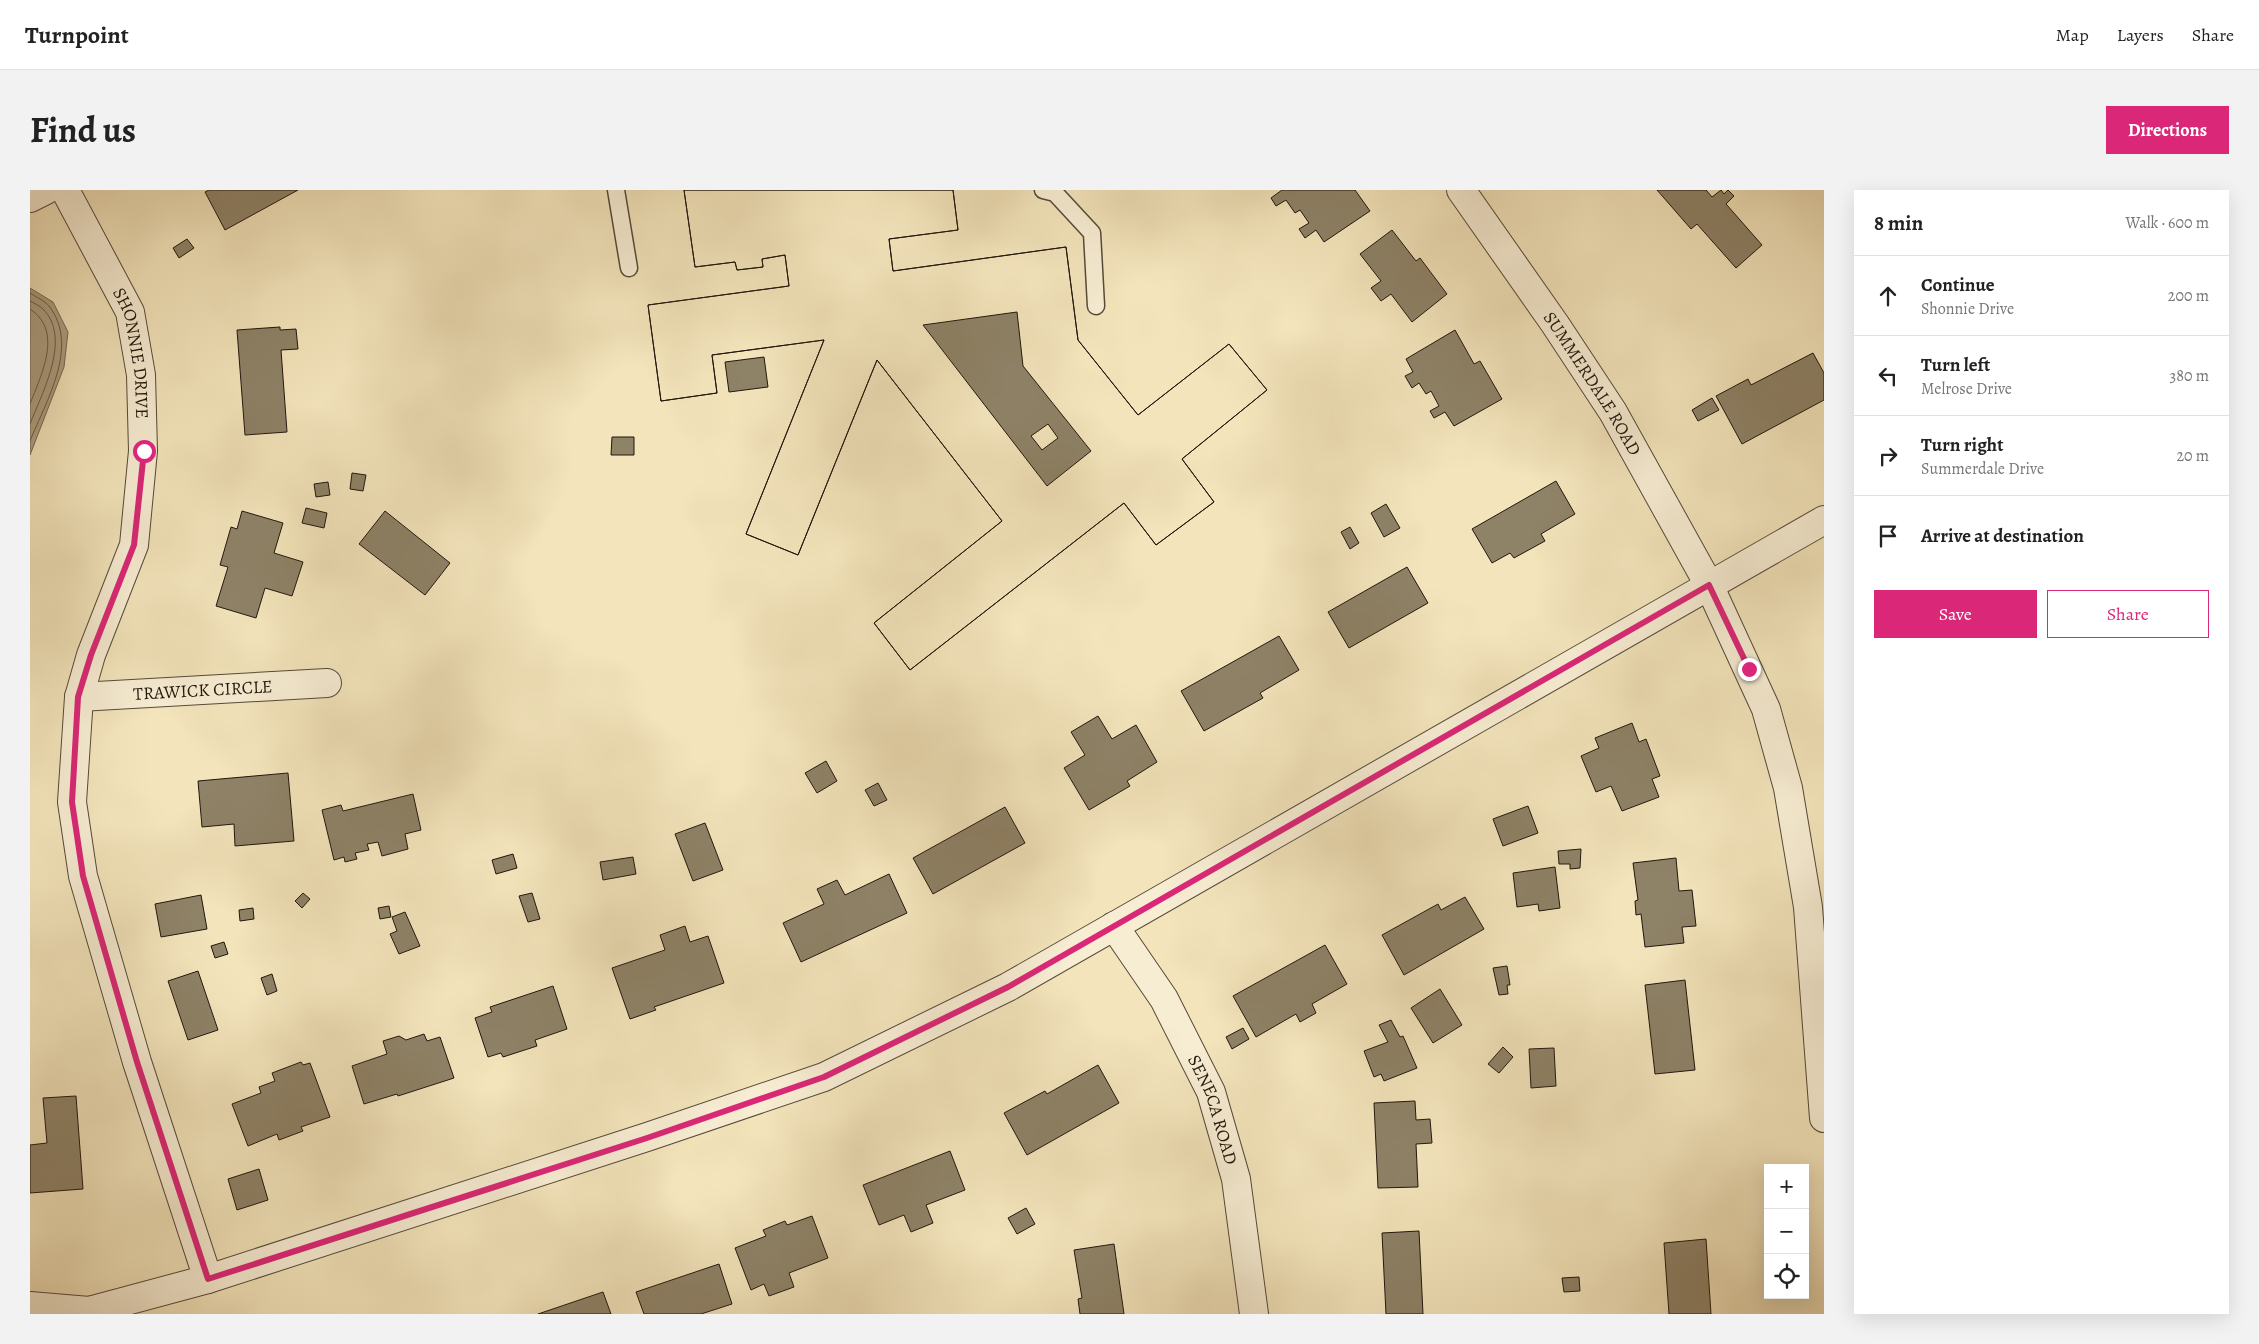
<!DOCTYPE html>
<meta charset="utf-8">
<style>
body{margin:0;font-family:Alegreya,serif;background:#f2f2f2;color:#222}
.controls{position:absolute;right:15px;bottom:15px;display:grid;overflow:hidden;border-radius:0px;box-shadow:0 5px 20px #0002}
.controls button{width:45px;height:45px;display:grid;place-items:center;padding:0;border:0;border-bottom:1px solid #e0e0e0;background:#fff;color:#222;font:25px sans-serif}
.stop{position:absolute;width:15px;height:15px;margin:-11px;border:4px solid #db2777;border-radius:50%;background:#fff}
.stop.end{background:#db2777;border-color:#fff;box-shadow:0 1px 5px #0008}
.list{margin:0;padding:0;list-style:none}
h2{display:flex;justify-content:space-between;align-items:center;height:65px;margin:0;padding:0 20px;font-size:21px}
h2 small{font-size:16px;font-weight:400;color:#767676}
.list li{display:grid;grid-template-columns:32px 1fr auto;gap:15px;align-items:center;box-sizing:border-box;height:80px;padding:0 20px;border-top:1px solid #e0e0e0}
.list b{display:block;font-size:19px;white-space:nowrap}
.list p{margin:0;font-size:16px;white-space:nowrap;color:#767676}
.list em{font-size:16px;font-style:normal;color:#767676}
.actions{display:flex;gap:10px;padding:15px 20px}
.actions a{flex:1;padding:11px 0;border:1px solid #db2777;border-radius:0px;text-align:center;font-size:18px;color:#db2777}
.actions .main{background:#db2777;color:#fff}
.icon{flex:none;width:28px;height:28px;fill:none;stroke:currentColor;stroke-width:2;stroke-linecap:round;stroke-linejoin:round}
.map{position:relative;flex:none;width:1794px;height:1124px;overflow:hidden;border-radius:0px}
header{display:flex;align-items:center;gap:30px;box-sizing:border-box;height:70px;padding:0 25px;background:#fff;border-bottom:1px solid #e0e0e0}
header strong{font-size:24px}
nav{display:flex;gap:28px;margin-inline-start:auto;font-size:18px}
.intro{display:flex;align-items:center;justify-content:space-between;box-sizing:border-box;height:120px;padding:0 30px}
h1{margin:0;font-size:35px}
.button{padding:12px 22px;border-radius:0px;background:#db2777;color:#fff;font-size:18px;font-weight:700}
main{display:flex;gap:30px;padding:0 30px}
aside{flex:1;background:#fff;border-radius:0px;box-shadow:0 5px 20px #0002}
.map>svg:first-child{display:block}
.water{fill:#ac9e80;stroke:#746852}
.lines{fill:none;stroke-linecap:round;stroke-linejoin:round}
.shore{stroke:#665a46;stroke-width:1}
.building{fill:#8e8267;stroke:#21170d;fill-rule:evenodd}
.lane-casing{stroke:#564a38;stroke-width:19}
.street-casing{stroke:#564a38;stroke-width:30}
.lane{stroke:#f7edd3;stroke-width:16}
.street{stroke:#f7edd3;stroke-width:28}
.route{stroke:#db2777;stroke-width:6}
.labels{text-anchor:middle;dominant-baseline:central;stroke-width:4;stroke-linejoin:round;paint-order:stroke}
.street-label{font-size:18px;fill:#21170d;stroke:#f7edd3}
</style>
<header>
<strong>Turnpoint</strong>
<nav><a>Map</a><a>Layers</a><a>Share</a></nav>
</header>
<div class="intro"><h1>Find us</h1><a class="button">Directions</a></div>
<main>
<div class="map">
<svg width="1794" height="1124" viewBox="0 0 1794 1124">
<rect width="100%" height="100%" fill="#f3e4bb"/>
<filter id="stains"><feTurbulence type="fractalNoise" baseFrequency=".004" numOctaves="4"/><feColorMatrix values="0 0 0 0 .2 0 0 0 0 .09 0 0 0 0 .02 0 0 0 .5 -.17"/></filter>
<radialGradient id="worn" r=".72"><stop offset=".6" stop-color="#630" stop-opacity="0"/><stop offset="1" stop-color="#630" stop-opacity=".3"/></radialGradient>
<!-- water -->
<path class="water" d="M0 98 23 112 38 142 34 177 0 265Z"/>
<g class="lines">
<!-- shore -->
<path class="shore" d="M0 103C6 107 15 111 19 116 50 156 16 211 0 251
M0 111C4 113 10 116 13 119 42 148 12 203 0 234
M0 119C34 141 11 185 0 214"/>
</g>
<!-- building -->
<path class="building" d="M179 0H268L195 40 175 2Z
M654 0H923L928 40 859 49 863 81 1036 57 1048 150 1108 225 1199 154 1237 200 1152 269 1184 312 1126 355 1094 313 880 480 844 433 972 331 847 170 768 365 716 344 794 150 682 165 687 203 631 211 618 115 759 96 755 65 732 69 733 77 707 80 705 72 665 77ZM987 122 993 176 1061 261 1017 296 893 135Z
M654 0H923L928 40 859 49 863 81 1036 57 1048 150 1108 225 1199 154 1237 200 1152 269 1184 312 1126 355 1094 313 880 480 844 433 972 331 847 170 768 365 716 344 794 150 682 165 687 203 631 211 618 115 759 96 755 65 732 69 733 77 707 80 705 72 665 77Z
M1252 0H1325L1340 21 1294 52 1286 40 1275 48 1269 39 1279 33 1270 20 1265 23 1256 10 1246 16 1241 8Z
M1627 0H1676L1682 7 1691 0 1694 4 1698 0 1704 6 1696 14 1732 55 1706 78 1667 34 1661 39Z
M1362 40 1386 71 1390 68 1417 104 1382 132 1361 104 1351 111 1341 98 1351 91 1330 64Z
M157 49 164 58 149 68 143 58Z
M250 137V140L266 139 268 159 251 160 257 242 215 245 207 140Z
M1425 140 1444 174 1450 171 1472 209 1424 236 1415 222 1404 228 1400 221 1409 216 1401 201 1396 204 1389 193 1382 198 1375 186 1383 182 1376 169Z
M1783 163 1794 183V210L1712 254 1686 206 1718 189 1721 195Z
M734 167 738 197 699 202 695 172Z
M1682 208 1689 220 1668 231 1662 220Z
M1018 234 1028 248 1012 260 1001 246Z
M582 247H604V265H581Z
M322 283 336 285 333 301 320 299Z
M1526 291 1545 324 1511 344 1515 351 1484 368 1480 363 1462 373 1442 339Z
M298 292 300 305 286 307 284 294Z
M1356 314 1370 338 1354 347 1341 323Z
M276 318 297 323 294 338 272 333Z
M212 321 253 333 244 363 273 372 262 406 235 398 226 428 186 416 198 377 190 375 201 337 207 339Z
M355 321 420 373 395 405 329 354Z
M1320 337 1329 353 1320 359 1311 342Z
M1377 377 1398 413 1319 458 1298 422Z
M1249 446 1269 480 1230 503 1233 508 1174 541 1151 501Z
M1068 526 1082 549 1106 535 1127 572 1097 591 1100 596 1059 620 1034 578 1055 565 1041 542Z
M1602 533 1609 552 1616 549 1630 586 1622 589 1629 607 1592 621 1581 596 1566 602 1551 566 1569 558 1565 548Z
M796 571 807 591 787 603 775 583Z
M258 583 264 651 205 656 204 634 172 637 168 591Z
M848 593 857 610 844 616 835 600Z
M383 604 391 640 375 644 378 659 352 666 348 652 337 654 339 660 325 663 327 669 315 672 314 667 304 670 292 620 311 615 313 621Z
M1498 616 1508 643 1473 656 1463 629Z
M975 617 995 653 903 704 883 668Z
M675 633 693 680 663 691 645 644Z
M1551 659 1550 678 1540 679V674H1529L1528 661Z
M483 664 487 678 466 684 462 670Z
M603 667 606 684 573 690 570 672Z
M1646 668 1649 701 1662 700 1666 736 1652 737 1654 753 1615 757 1611 724 1606 725 1605 711 1608 710 1603 673Z
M1525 677 1530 718 1509 721 1508 714 1487 717 1483 683Z
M859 684 877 723 771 772 753 733 794 714 787 699 807 690 815 705Z
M273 703 280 709 272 718 265 711Z
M502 703 510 729 498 732 489 706Z
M171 705 177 739 131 747 125 714Z
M1435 707 1454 739 1374 785 1352 745 1408 714 1411 720Z
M359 716 361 727 350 729 348 718Z
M223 718 224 729 210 731 209 720Z
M375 722 390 756 369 764 360 744 367 741 362 727Z
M655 736 660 752 678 746 694 793 624 817 626 820 600 829 582 778 635 760 630 745Z
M194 752 198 764 185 768 181 756Z
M1295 755 1317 794 1282 814 1286 823 1270 832 1266 824 1226 847 1203 806Z
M1477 776 1480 795H1477L1478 804 1469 805 1463 778Z
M168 781 188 840 158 850 138 791Z
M242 784 247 801 237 805 231 788Z
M1655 790 1665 880 1625 884 1615 795Z
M523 796 537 839 505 850 507 856 473 867 471 863 458 867 445 828 462 822 460 817Z
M1410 799 1432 835 1403 853 1381 818Z
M1361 830 1370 847 1373 846 1387 878 1354 891 1351 884 1344 887 1334 861 1358 852 1349 835Z
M1213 838 1219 849 1202 859 1196 847Z
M394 844 397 851 410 847 424 888 368 906 367 904 334 914 322 876 357 864 353 851 369 846 376 850Z
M1473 857 1483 867 1469 883 1458 874Z
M1524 858 1526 896 1501 898 1499 859Z
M271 872 273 875 280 873 300 927 271 937 273 941 249 950 247 944 218 956 202 914 231 903 229 897 245 891 242 883Z
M1068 875 1089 913 997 965 974 923 1015 901 1017 904Z
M46 906 53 999 0 1003V955L17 953 13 908Z
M1385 911 1386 930 1400 929 1402 953 1386 954 1388 997 1348 998 1344 913Z
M920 961 935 1000 896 1015 903 1033 881 1042 874 1025 849 1035 833 995Z
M229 979 238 1010 207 1020 198 989Z
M996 1018 1005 1034 987 1044 978 1028Z
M782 1026 798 1068 759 1083 764 1097 739 1106 734 1094 721 1100 705 1058 736 1046 733 1040 755 1031 757 1035Z
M1389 1041 1393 1124H1356L1352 1043Z
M1676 1049 1681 1124H1639L1634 1053Z
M1084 1054 1094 1124H1050L1048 1109 1052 1108 1044 1060Z
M689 1074 702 1114 671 1124H614L606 1102Z
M1549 1087 1550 1101 1534 1102 1532 1088Z
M573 1102 581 1124H508L570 1103Z"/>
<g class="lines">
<!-- lane casing -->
<g class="lane-casing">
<path id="lane" d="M586 0 599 78
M1013 0 1025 3 1062 43 1066 116"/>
</g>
<!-- street casing -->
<g class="street-casing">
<g id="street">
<path id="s1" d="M35 0 100 122 111 185 113 261 104 355 61 465 49 507 42 612 53 686 107 872 178 1089"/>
<path id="s2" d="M1431 0 1525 134 1583 222 1679 395 1736 519 1758 598 1778 717 1794 928"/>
<path d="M0 8 16 0"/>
<path id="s3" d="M49 507 297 493"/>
<path id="s4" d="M1084 736 1134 809 1181 902 1206 989 1224 1124"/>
<path d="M0 1116 59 1121 178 1089 617 947 794 887 978 797 1794 330"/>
</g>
</g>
<!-- lane -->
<use href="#lane" class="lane"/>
<!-- street -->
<use href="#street" class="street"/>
</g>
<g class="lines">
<!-- route -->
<path class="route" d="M114 261 104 355 61 465 48 507 42 612 53 686 107 872 178 1089 617 948 794 887 978 797 1679 395 1719 479"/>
</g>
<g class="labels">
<!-- street labels -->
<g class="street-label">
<text stroke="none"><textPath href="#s1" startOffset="179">SHONNIE DRIVE</textPath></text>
<text stroke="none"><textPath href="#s2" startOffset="234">SUMMERDALE ROAD</textPath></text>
<text stroke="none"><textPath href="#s3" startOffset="124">TRAWICK CIRCLE</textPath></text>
<text stroke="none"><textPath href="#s4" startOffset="210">SENECA ROAD</textPath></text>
</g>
</g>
<rect width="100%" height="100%" filter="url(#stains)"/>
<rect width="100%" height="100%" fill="url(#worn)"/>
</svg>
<div class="controls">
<button>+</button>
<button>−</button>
<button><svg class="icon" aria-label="locate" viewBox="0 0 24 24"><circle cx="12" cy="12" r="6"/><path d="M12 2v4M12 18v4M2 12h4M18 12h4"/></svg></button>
</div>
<div class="stop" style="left:114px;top:261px"></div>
<div class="stop end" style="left:1719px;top:479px"></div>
</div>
<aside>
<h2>8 min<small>Walk · 600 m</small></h2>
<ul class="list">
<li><svg class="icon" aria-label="ahead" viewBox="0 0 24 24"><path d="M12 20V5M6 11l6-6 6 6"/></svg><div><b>Continue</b><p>Shonnie Drive</p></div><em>200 m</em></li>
<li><svg class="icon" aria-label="left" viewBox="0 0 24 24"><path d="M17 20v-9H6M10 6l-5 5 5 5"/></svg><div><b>Turn left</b><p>Melrose Drive</p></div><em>380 m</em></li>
<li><svg class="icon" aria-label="right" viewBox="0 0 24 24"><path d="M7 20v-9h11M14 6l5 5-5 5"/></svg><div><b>Turn right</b><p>Summerdale Drive</p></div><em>20 m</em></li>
<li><svg class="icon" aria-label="arrive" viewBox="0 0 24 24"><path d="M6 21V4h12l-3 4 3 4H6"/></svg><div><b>Arrive at destination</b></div></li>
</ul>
<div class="actions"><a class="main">Save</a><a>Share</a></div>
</aside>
</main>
